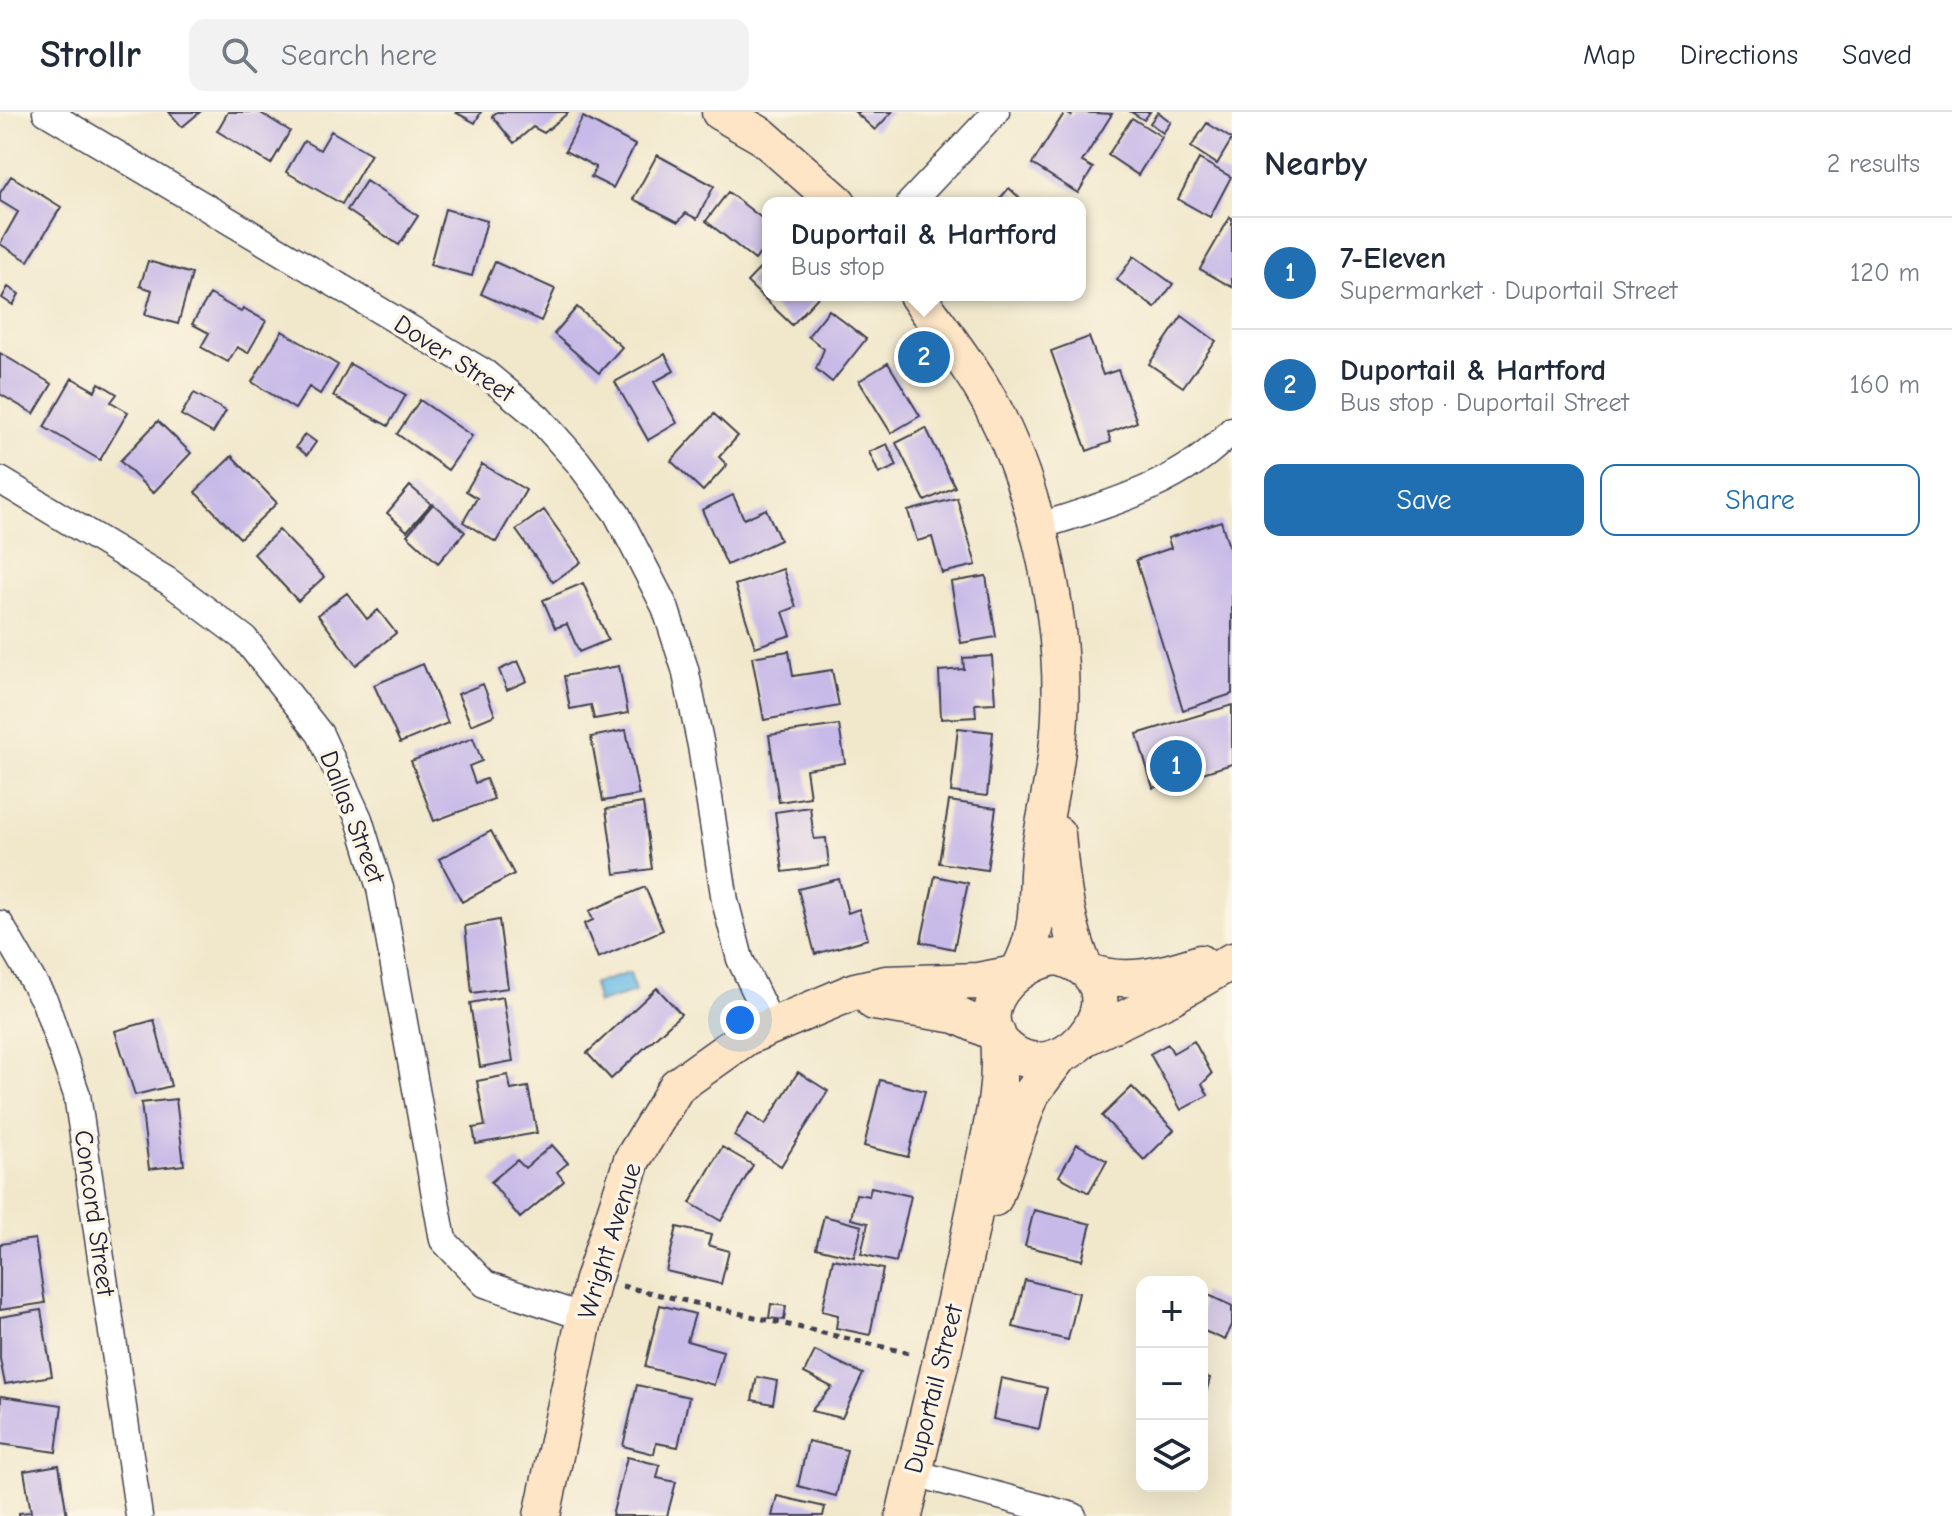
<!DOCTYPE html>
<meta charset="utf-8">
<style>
body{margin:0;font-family:"Comic Neue",sans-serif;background:#f2f2f3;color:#1f2937}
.controls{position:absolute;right:24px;bottom:24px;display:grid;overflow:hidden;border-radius:16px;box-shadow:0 8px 32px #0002}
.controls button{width:72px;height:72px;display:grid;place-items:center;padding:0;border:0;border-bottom:2px solid #e0e1e3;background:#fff;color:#1f2937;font:40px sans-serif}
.you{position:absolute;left:740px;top:908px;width:28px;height:28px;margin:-20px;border:6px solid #fff;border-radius:50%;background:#1a73e8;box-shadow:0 0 0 12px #1a73e833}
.badge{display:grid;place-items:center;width:52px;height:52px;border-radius:50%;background:#1f6fb2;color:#fff;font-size:26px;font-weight:700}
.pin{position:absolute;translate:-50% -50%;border:4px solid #fff;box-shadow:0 2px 8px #0006}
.popup{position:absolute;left:762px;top:85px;width:324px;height:104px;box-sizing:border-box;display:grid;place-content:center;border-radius:16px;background:#fff;filter:drop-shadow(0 2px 6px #0005);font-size:26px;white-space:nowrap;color:#747a83}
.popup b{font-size:30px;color:#1f2937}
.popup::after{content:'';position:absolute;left:50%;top:100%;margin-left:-16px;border:16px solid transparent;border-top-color:#fff}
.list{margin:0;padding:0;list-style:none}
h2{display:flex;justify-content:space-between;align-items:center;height:104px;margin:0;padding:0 32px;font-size:34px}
h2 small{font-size:26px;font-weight:400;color:#747a83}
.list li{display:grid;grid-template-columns:52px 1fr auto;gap:24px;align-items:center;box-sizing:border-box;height:112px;padding:0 32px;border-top:2px solid #e0e1e3}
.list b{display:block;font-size:30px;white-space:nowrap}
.list p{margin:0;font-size:26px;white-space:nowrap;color:#747a83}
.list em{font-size:26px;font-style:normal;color:#747a83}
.actions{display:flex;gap:16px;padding:24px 32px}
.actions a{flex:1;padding:18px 0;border:2px solid #1f6fb2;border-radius:16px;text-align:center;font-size:28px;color:#1f6fb2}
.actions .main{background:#1f6fb2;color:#fff}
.icon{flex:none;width:44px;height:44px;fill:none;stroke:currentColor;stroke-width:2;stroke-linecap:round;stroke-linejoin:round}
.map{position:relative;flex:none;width:1232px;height:1404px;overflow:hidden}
header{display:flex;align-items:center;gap:48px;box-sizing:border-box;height:112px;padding:0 40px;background:#fff;border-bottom:2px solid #e0e1e3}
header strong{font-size:38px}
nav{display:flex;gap:44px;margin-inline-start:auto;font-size:28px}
.search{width:560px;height:72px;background:#f2f2f3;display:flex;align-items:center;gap:20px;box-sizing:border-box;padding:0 28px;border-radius:16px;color:#747a83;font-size:30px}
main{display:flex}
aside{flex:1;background:#fff}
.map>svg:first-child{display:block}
.water{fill:#6cbde7;stroke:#477091;stroke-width:2}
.building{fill:#c8bae8}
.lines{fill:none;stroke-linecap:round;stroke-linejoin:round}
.street-casing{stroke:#414051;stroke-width:29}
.secondary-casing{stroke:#414051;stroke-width:39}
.path{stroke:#414051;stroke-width:5;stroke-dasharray:6 6;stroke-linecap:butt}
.street{stroke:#fff;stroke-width:26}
.secondary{stroke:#fde5c5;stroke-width:36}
.labels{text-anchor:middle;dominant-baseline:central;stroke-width:7;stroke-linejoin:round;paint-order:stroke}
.street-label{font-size:26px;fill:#22223b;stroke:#fcf5e5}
</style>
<header>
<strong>Strollr</strong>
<div class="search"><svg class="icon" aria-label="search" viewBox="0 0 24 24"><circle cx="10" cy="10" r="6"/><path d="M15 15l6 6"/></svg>Search here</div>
<nav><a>Map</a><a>Directions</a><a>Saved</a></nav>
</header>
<main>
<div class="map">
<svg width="1232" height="1404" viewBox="0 0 1232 1404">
<rect width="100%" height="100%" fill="#fcf5e5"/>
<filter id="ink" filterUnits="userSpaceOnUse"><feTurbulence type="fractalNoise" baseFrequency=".0125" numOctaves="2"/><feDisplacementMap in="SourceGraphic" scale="16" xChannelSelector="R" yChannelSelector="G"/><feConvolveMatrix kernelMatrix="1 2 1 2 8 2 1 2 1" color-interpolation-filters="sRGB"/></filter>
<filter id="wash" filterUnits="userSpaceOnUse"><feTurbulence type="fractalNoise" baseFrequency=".006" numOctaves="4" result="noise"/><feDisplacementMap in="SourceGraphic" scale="32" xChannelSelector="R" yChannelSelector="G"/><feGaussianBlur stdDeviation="1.8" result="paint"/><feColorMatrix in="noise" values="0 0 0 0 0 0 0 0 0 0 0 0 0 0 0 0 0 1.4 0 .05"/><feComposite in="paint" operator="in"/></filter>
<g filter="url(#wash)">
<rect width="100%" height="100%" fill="#f1e8cc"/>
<!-- water -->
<path class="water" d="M630 861 635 880 598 891 593 872Z"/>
<g id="blocks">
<!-- building -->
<path class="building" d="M169 0H200L182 15Z
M228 0H259L290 19 271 52 217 19Z
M455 0H481L475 11Z
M497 0H569L544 21 533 15 514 31 492 4Z
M855 0H892L875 18Z
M1065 0 1071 4 1074 0 1112 2 1082 50 1093 56 1078 81 1032 52Z
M1131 0H1150L1144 8Z
M1158 0 1171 10 1163 21 1150 11Z
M583 5 635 33 613 76 591 65 596 55 565 39Z
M1132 6 1162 25 1138 63 1108 43Z
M1207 11 1232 27 1217 52 1191 35Z
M331 19 371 42 342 92 286 60 304 29 320 38Z
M657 43 714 74 697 107 686 101 678 110 633 87Z
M1199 47 1231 65 1210 105 1178 87Z
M11 64 61 95 28 149 0 132 18 100 0 89V81Z
M366 69 418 104 399 133 347 98Z
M1009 76 1025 91H996Z
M728 80 768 111V130L755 148 706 109Z
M445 97 487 109 472 164 430 153Z
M1230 105 1232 106V175L1200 157Z
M1134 144 1173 172 1155 196 1117 168Z
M768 148V183H820L792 213 747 170Z
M148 149 192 162 178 212 145 203 152 178 140 174Z
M495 150 555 177 541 209 481 182Z
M8 175 19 182 13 193 2 186Z
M210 182 241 200 243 196 266 209 248 241 237 235 228 250 201 235 209 221 192 212Z
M577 195 622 235 599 261 554 222Z
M829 198 866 227 832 270 816 257 824 237 808 224Z
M1182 204 1216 229 1183 275 1149 252Z
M282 219 338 253 320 282 309 275 295 297 252 270Z
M1089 225 1103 263 1118 258 1137 310 1108 321 1111 330 1087 339 1051 239Z
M0 241 52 272 34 302 0 282Z
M665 242 674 259 654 270 677 311 648 328 615 270Z
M888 251 920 304 891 321 859 269Z
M350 252 406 283 388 314 333 284Z
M72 266 95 279 99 271 117 282 111 290 128 300 100 348 44 315Z
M194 281 226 299 213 321 181 303Z
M420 288 472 324 448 358 397 322Z
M714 302 738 324 719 345 727 353 703 379 671 349Z
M158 309 191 341 153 381 120 349Z
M926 316 955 375 925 389 896 331Z
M305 322 316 330 307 343 296 335Z
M887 332 897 354 879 362 869 340Z
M232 344 277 391 240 426 195 380Z
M482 352 526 378 496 430 463 410 477 386 466 379Z
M410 374 431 392 407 419 387 401Z
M733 383 744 407 766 397 780 428 727 453 702 398Z
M957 386 976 453 942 461 932 425 917 429 908 399Z
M433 392 465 420 438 451 407 423Z
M544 398 581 450 553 470 516 418Z
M1221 409 1232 445V582L1183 598 1136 448 1171 436 1168 426Z
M279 418 324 465 298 489 254 442Z
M783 457 796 495 783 500 791 523 755 535 735 473Z
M986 464 996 525 961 531 951 470Z
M583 471 608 528 579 540 567 512 555 516 543 488Z
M347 481 367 507 378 498 396 521 356 553 318 503Z
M789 539 793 564 832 558 839 594 764 608 752 545Z
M992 544 995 591 975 592 976 605 941 607 939 559 964 557 963 546Z
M518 549 527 569 507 578 499 558Z
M423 552 448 611 400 631 374 573Z
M619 554 628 601 594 607 591 593 570 597 564 564Z
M483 572 495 603 471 613 458 582Z
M1232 593V652L1153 676 1137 622Z
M839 613 845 651 806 657 810 685 779 690 769 623Z
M958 616 993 620 987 684 951 680Z
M626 618 639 683 603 689 591 625Z
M473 626 482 649 469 654 475 671 486 667 494 687 434 709 411 649Z
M949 689 996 696 987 758 939 751Z
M643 691 652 757 615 762 606 697Z
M810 695 814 727 826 726 829 754 783 760 775 700Z
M491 719 514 762 462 790 439 747Z
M935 764 968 771 954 837 921 830Z
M839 767 848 801 859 797 868 827 815 842 798 777Z
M645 775 663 818 598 846 584 812 593 808 589 799Z
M499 808 508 876 472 881 465 814Z
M657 876 681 902 611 967 587 941Z
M503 885 513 949 480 955 470 891Z
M154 908 171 974 135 983 115 919Z
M1194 929 1212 962 1202 972 1208 983 1181 998 1150 942 1168 932 1173 941Z
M798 960 828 979 781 1054 734 1024 748 1001 765 1013Z
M508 963 511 978 528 975 537 1021 476 1032 473 1016 485 1014 477 969Z
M880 968 925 979 908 1045 864 1034Z
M1132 975 1174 1018 1144 1048 1102 1004Z
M176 987 184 1053 149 1057 141 991Z
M1077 1032 1107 1049 1089 1081 1059 1064Z
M552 1033 568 1051 557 1060 564 1069 520 1106 491 1070 517 1048 525 1056Z
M722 1035 753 1053 721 1109 690 1091Z
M871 1075 911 1084 896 1150 861 1142 868 1111 851 1107 856 1082 869 1084Z
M1034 1098 1091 1112 1082 1148 1025 1134Z
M824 1104 862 1114 854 1145 816 1136Z
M677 1115 711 1123 708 1133 729 1139 721 1172 666 1159Z
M35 1127 45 1191 0 1198V1132Z
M833 1147 883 1157 870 1223 836 1216 838 1203 822 1199Z
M1025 1168 1079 1181 1068 1228 1013 1215Z
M1202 1180 1232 1194V1213L1225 1228 1202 1218Z
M771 1192 786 1194 784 1208 769 1206Z
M660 1193 695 1202 687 1229 723 1239 714 1273 645 1255Z
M41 1198 52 1264 5 1272 0 1247V1205Z
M815 1239 863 1262 842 1306 811 1299 832 1275 804 1261Z
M1202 1264 1210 1266 1203 1293H1202Z
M757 1265 777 1269 773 1292 752 1288Z
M1001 1266 1047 1276 1039 1317 993 1307Z
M637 1273 689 1285 678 1335 656 1331 654 1342 623 1334Z
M1 1284 62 1293 56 1340 0 1332Z
M808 1329 847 1338 836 1384 798 1374Z
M627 1345 660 1353 657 1366 676 1370 667 1404H612Z
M59 1353 67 1404H19V1401L31 1400 24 1359Z
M777 1384 825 1395 823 1404H772Z"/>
</g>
</g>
<g filter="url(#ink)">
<use href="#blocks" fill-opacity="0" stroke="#414051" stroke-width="2"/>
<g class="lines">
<!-- street casing -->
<g class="street-casing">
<path id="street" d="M46 0 485 261 538 305 578 350 617 402 665 495 685 557 701 634 725 789 740 847 771 912
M910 91 996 0
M0 368 168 469 245 527 320 622 359 707 380 776 443 1128 485 1172 584 1205
M1037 415C1106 393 1182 373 1232 318
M0 812 45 890 77 983 139 1404
M914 1361 1073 1404"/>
</g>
<!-- secondary casing -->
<g class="secondary-casing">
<path id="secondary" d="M720 0 762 24 838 91
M917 183C938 213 961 242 980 273 1034 362 1065 501 1060 605 1058 648 1048 688 1041 730 1033 781 1045 812 1018 860
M1057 722C1061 768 1066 814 1085 857
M1058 845C1151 869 1066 984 1009 938 964 902 1015 848 1058 845Z
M1087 859C1124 874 1164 863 1200 851
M874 890 956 903 997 922
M1086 925 1172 884 1232 849
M994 1086 1031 982 1058 946
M542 1404 592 1171 632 1048 677 974 746 925 855 879 886 872 978 869 1015 862
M904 1404C929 1295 958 1186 979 1076 989 1020 1003 984 998 925"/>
</g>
<!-- path -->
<path class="path" d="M622 1174 909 1241"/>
<!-- street -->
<use href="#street" class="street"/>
<!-- secondary -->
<use href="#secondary" class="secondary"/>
</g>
</g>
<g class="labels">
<!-- street labels -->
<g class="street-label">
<text transform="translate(454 247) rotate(33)">Dover Street</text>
<text transform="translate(352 705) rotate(69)">Dallas Street</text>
<text transform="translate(94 1101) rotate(82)">Concord Street</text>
<text transform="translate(610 1129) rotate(-73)">Wright Avenue</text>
<text transform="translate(934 1277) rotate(-76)">Duportail Street</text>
</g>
</g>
</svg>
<div class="controls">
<button>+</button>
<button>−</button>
<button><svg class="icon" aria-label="layers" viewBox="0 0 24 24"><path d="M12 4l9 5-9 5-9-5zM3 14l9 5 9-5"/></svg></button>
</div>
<div class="you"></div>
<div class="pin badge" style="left:1176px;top:654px">1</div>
<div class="pin badge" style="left:924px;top:245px">2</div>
<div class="popup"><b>Duportail &amp; Hartford</b>Bus stop</div>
</div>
<aside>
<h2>Nearby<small>2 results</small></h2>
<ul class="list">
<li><span class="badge">1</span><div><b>7-Eleven</b><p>Supermarket · Duportail Street</p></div><em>120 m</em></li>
<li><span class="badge">2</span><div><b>Duportail &amp; Hartford</b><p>Bus stop · Duportail Street</p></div><em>160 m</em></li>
</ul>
<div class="actions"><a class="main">Save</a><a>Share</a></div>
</aside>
</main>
